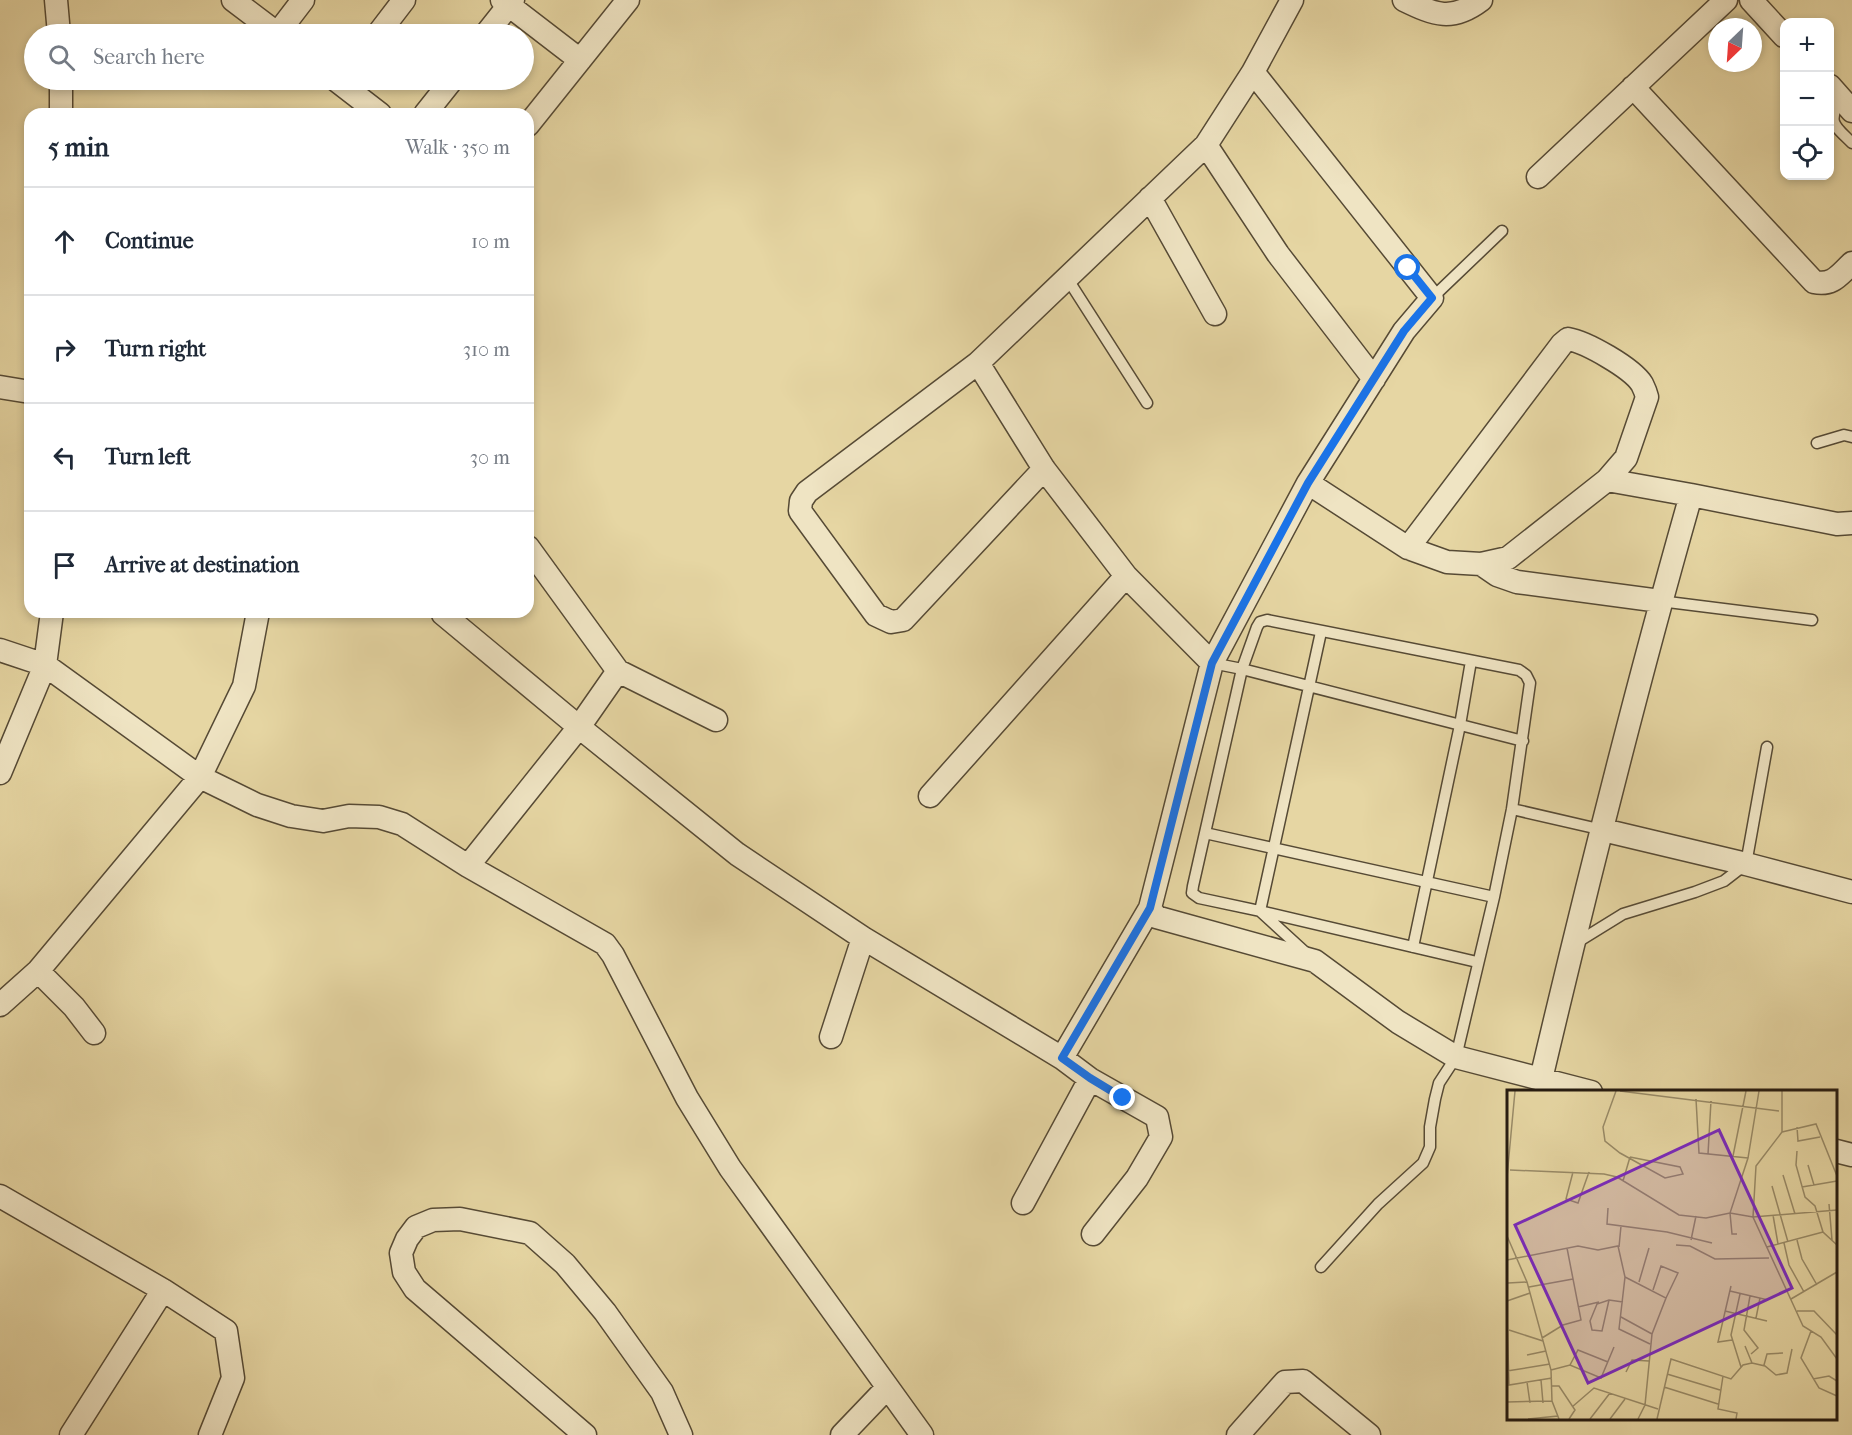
<!DOCTYPE html>
<meta charset="utf-8">
<style>
body{margin:0;font-family:"IM FELL French Canon",serif;background:#f6f6f7;color:#1f2937}
.controls{position:absolute;right:18px;top:18px;display:grid;overflow:hidden;border-radius:12px;box-shadow:0 3px 9px #0003}
.controls button{width:54px;height:54px;display:grid;place-items:center;padding:0;border:0;border-bottom:2px solid #e0e1e3;background:#fff;color:#1f2937;font:30px sans-serif}
.compass{position:absolute;left:1708px;top:18px;width:54px;height:54px;border-radius:50%;background:#fff;box-shadow:0 3px 9px #0003;rotate:205deg}
.stop{position:absolute;width:18px;height:18px;margin:-14px;border:4px solid #1a73e8;border-radius:50%;background:#fff}
.stop.end{background:#1a73e8;border-color:#fff;box-shadow:0 2px 6px #0008}
.list{margin:0;padding:0;list-style:none}
h2{display:flex;justify-content:space-between;align-items:center;height:78px;margin:0;padding:0 24px;font-size:26px}
h2 small{font-size:20px;font-weight:400;color:#747a83}
.list li{display:grid;grid-template-columns:39px 1fr auto;gap:18px;align-items:center;box-sizing:border-box;height:108px;padding:0 24px;border-top:2px solid #e0e1e3}
.list b{display:block;font-size:22px;white-space:nowrap}
.list em{font-size:20px;font-style:normal;color:#747a83}
.icon{flex:none;width:33px;height:33px;fill:none;stroke:currentColor;stroke-width:2;stroke-linecap:round;stroke-linejoin:round}
.map{position:relative;flex:none;width:1852px;height:1435px;overflow:hidden}
.search{position:absolute;background:#fff;box-shadow:0 3px 9px #0003;left:24px;top:24px;width:510px;height:66px;display:flex;align-items:center;gap:15px;box-sizing:border-box;padding:0 21px;border-radius:33px;color:#747a83;font-size:22px}
.panel{position:absolute;background:#fff;box-shadow:0 3px 9px #0003;left:24px;top:108px;width:510px;height:510px;border-radius:18px}
.map>svg:first-child{display:block}
.lines{fill:none;stroke-linecap:round;stroke-linejoin:round}
.service-casing{stroke:#564a35;stroke-width:13}
.minor-casing{stroke:#564a35;stroke-width:25}
.service{stroke:#efe4c3;stroke-width:10}
.minor{stroke:#efe4c3;stroke-width:22}
.route{stroke:#1a73e8;stroke-width:8}
.inset-road{fill:none;stroke:#998b68;stroke-width:1.5}
.view{fill:#7b2cbf;fill-opacity:0.15;stroke:#7b2cbf;stroke-width:3}
.inset-edge{fill:none;stroke:#261b10;stroke-width:3}
</style>
<div class="map">
<svg width="1852" height="1435" viewBox="0 0 1852 1435">
<rect width="100%" height="100%" fill="#e6d6a3"/>
<filter id="stains"><feTurbulence type="fractalNoise" baseFrequency=".00333" numOctaves="4"/><feColorMatrix values="0 0 0 0 .2 0 0 0 0 .09 0 0 0 0 .02 0 0 0 .5 -.17"/></filter>
<radialGradient id="worn" r=".72"><stop offset=".6" stop-color="#630" stop-opacity="0"/><stop offset="1" stop-color="#630" stop-opacity=".3"/></radialGradient>
<g class="lines">
<!-- service casing -->
<g class="service-casing">
<path id="service" d="M1840 98C1828 124 1833 124 1852 143
M1067 278 1147 403
M1432 298 1502 231
M1817 443 1844 435 1852 437
M1660 601 1812 620
M1212 663 1242 669 1257 627 1260 622 1267 620 1519 670 1526 675 1530 683 1512 809 1494 897 1456 1057 1439 1083 1435 1099 1430 1127V1147L1423 1163 1378 1204 1321 1267
M1512 809 1603 830
M1205 833 1494 897
M1576 943 1623 914 1695 892 1724 881 1746 864 1767 747
M1413 947 1460 725 1471 661
M1306 953 1260 911 1321 632
M1477 962 1260 911 1199 898 1192 893 1193 886 1242 669 1523 741"/>
</g>
<!-- minor casing -->
<g class="minor-casing">
<path id="minor" d="M56 0 59 34
M233 0 278 34
M502 0 580 60
M1404 0C1435 15 1452 22 1481 0
M1751 0 1784 36
M277 34 303 0
M378 34 404 0
M486 34 513 0
M1253 72 1432 298 1404 331 1308 483 1212 663 1150 908 1156 917 1315 961 1398 1022 1456 1057 1591 1092
M61 80V114
M336 80 380 114
M1830 86 1852 111
M1633 87 1814 282C1833 286 1839 275 1852 263
M425 114 452 80
M528 125 628 0
M1206 145 1278 254 1374 379
M1538 177 1726 0
M1150 198 1215 314
M978 363 807 492 801 501 800 511 876 615 891 622 903 620 1044 469
M0 387 30 392
M1607 480 1691 495
M1308 483 1408 548 1447 562 1481 564 1508 558 1607 480 1626 458 1647 397C1646 393 1644 388 1642 384 1632 368 1586 342 1568 339L1562 344 1408 548
M528 547 618 671 716 720
M1481 564 1497 575 1517 582 1660 601
M443 614 579 727 737 854 863 938 1062 1058 1090 1079 1157 1117 1161 1137 1137 1178 1093 1234
M0 650 45 665 200 777 257 805 291 816 323 821 349 816 379 817 402 824 468 866 605 944 613 955 687 1098 730 1168 922 1435
M1212 663 1126 576 1044 469 978 363 1206 145 1253 72 1292 0
M0 773 45 665 52 612
M930 796 1126 576
M1603 830 1746 864 1852 892
M468 866 579 727 618 671
M38 971 74 1007 94 1033
M0 1005 38 971 200 777 244 686 258 612
M831 1037 863 938
M1062 1058 1150 908
M1541 1079C1587 884 1636 688 1691 495L1837 524 1852 523
M1836 1151 1852 1155
M0 1196 163 1290 226 1331 233 1378 210 1435
M1023 1203 1090 1079
M71 1435 163 1290
M585 1435 415 1289 404 1272 401 1253 407 1239 416 1227 433 1220 460 1219 530 1233 565 1264 605 1312 662 1392 681 1435
M842 1435 887 1388
M1238 1435 1285 1382 1303 1381 1369 1435"/>
</g>
<!-- service -->
<use href="#service" class="service"/>
<!-- minor -->
<use href="#minor" class="minor"/>
</g>
<g class="lines">
<!-- route -->
<path class="route" d="M1123 1098 1090 1078 1062 1058 1150 908 1212 663 1308 483 1404 331 1432 298 1408 268"/>
</g>
<!-- overview -->
<g transform="translate(1507 1090)">
<rect width="330" height="330" fill="#e6d6a3"/>
<path class="inset-road" d="M109 1 96 37 98 51 113 63 158 88 176 84 173 77 123 67M113 1 272 21M275 1V42L249 76 246 127 296 236 314 247 330 269M189 9 192 63 241 68M290 37 291 51 313 47M275 42 309 34 330 86M290 61 289 75 298 107 308 116 316 142 330 155M201 64 204 11M226 66 239 1M301 75 307 95M3 80 97 84 110 87 172 125 199 128 223 123 246 127 330 120M66 82 59 109 71 113 82 82M276 85 288 124M0 87 8 1M116 91 123 67M265 96 281 152M295 97 330 91M322 114 325 150M101 118 100 134 160 142 205 153M266 125 271 154M230 144H225L223 123 241 68 252 1M0 146 20 192 44 280 45 311 52 329M184 150 189 126M290 150 295 169 310 195M277 153 282 175 297 202M169 155 183 156 208 169 262 168M112 157 114 136M260 157 316 142M0 170 71 156 91 160 111 156 118 187 112 239 143 254M118 187 159 208 145 244 138 315 131 329M132 192 142 158M1 193 20 192M224 196 211 252 225 250M22 197 66 189M146 200 154 176 171 183 159 208M223 201 261 210M233 204 224 245 234 277M243 206 237 240 251 258 244 264M284 209 330 182M102 210 95 241 85 240 83 231 90 214 102 210 116 212M0 211 23 203M71 217 92 212M218 221 260 231M290 221H307L330 245M0 225 2 295 45 288M114 227 145 244M249 228 253 208M2 240 36 251M304 241 294 268 312 298 330 306M35 248 56 235 74 230 60 158M20 265 39 261M245 273 258 276 269 285 280 283 285 259M63 275 71 260 101 272M257 275 260 264 276 263M44 280 63 275 94 288 107 257M0 281 43 274M119 282 125 270 142 271M160 284 213 300M216 286 211 319 230 323 229 329M306 289 322 286 330 291M34 290 36 313M20 292 23 313M44 296H52L68 320 62 329M157 297 211 314M0 312 45 311M65 317 87 298 151 319M21 329 51 326M83 329 103 303M103 329 118 309M150 329 164 269 224 289 236 275 245 273 238 256"/>
<path class="view" d="M212 40 285 198 81 293 8 135Z"/>
<rect width="330" height="330" class="inset-edge"/>
</g>
<rect width="100%" height="100%" filter="url(#stains)"/>
<rect width="100%" height="100%" fill="url(#worn)"/>
</svg>
<div class="controls">
<button>+</button>
<button>−</button>
<button><svg class="icon" aria-label="locate" viewBox="0 0 24 24"><circle cx="12" cy="12" r="6"/><path d="M12 2v4M12 18v4M2 12h4M18 12h4"/></svg></button>
</div>
<svg class="compass" viewBox="-18 -18 36 36"><path d="M0-13l5 13h-10z" fill="#e53935"/><path d="M0 13l5-13h-10z" fill="#747a83"/></svg>
<div class="stop" style="left:1408px;top:268px"></div>
<div class="stop end" style="left:1123px;top:1098px"></div>
<div class="search"><svg class="icon" aria-label="search" viewBox="0 0 24 24"><circle cx="10" cy="10" r="6"/><path d="M15 15l6 6"/></svg>Search here</div>
<section class="panel">
<h2>5 min<small>Walk · 350 m</small></h2>
<ul class="list">
<li><svg class="icon" aria-label="ahead" viewBox="0 0 24 24"><path d="M12 20V5M6 11l6-6 6 6"/></svg><div><b>Continue</b></div><em>10 m</em></li>
<li><svg class="icon" aria-label="right" viewBox="0 0 24 24"><path d="M7 20v-9h11M14 6l5 5-5 5"/></svg><div><b>Turn right</b></div><em>310 m</em></li>
<li><svg class="icon" aria-label="left" viewBox="0 0 24 24"><path d="M17 20v-9H6M10 6l-5 5 5 5"/></svg><div><b>Turn left</b></div><em>30 m</em></li>
<li><svg class="icon" aria-label="arrive" viewBox="0 0 24 24"><path d="M6 21V4h12l-3 4 3 4H6"/></svg><div><b>Arrive at destination</b></div></li>
</ul>
</section>
</div>
